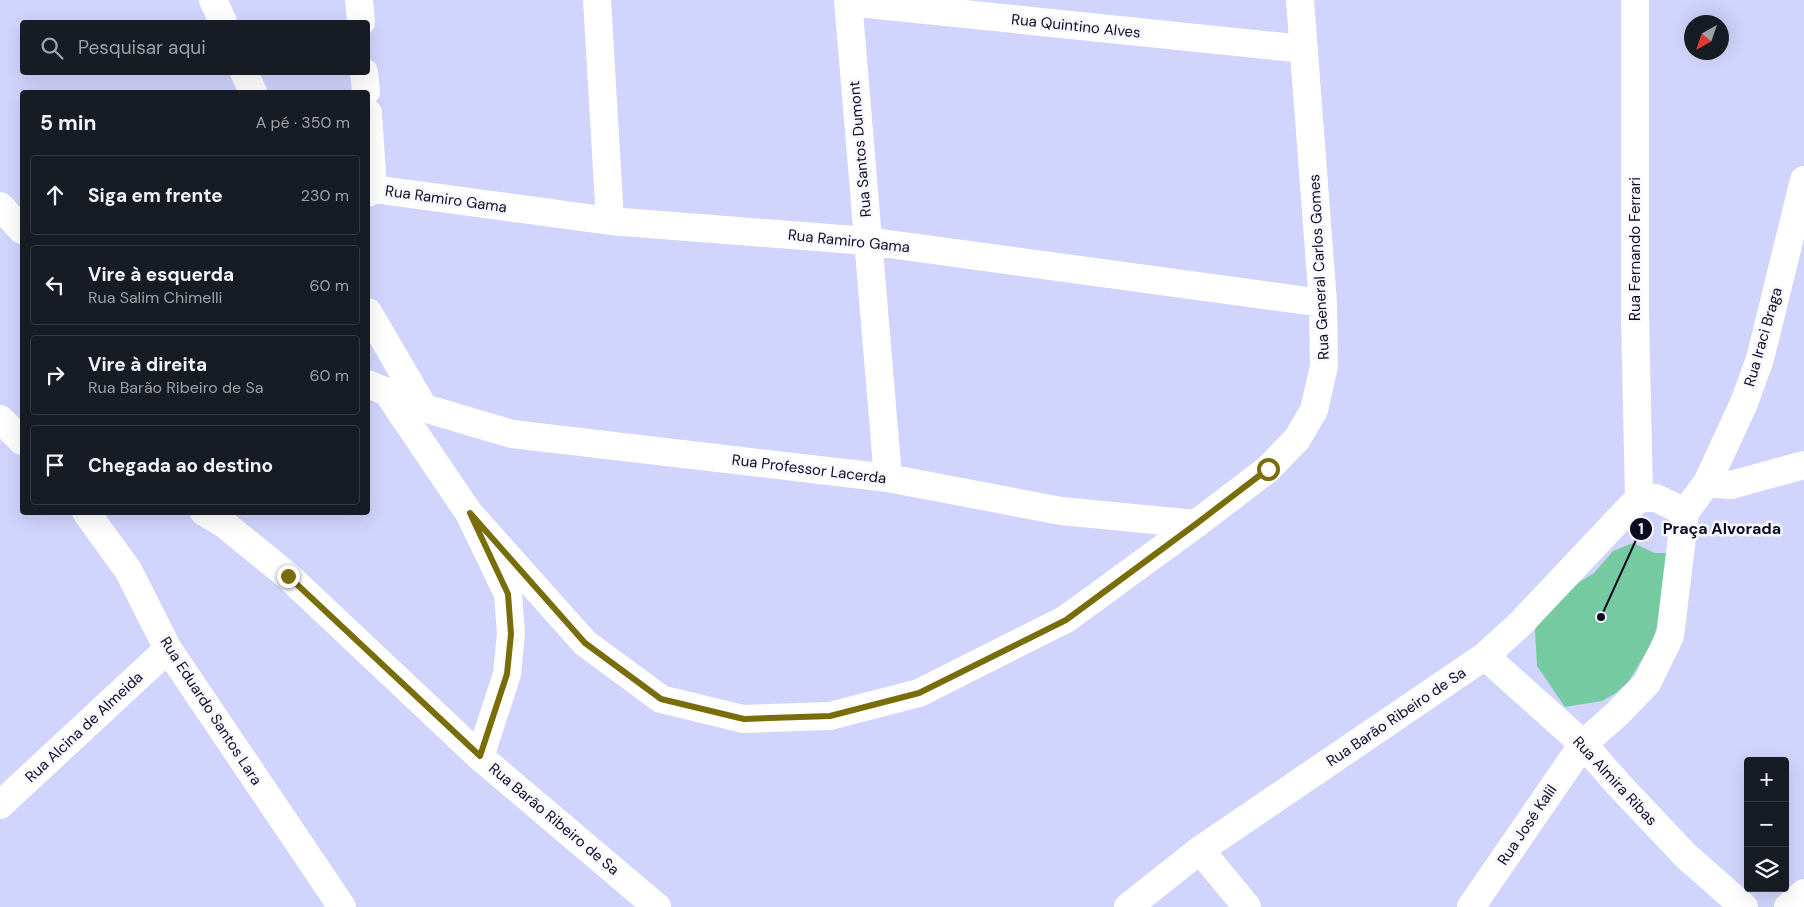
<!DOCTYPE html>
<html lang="pt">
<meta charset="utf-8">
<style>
body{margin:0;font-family:"DM Sans",sans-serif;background:#20242c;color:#f1f3f6}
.controls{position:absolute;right:15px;bottom:15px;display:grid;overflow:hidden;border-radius:5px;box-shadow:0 5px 20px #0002}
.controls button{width:45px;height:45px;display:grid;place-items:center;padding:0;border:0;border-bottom:1px solid #363941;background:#171b24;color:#f1f3f6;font:25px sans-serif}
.compass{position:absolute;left:1684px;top:15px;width:45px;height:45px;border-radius:50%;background:#171b24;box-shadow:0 5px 20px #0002;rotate:220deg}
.stop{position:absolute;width:15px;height:15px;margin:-11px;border:4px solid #796d09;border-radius:50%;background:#fff}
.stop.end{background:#796d09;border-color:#fff;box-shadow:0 1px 5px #0008}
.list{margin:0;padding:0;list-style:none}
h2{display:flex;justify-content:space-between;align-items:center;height:65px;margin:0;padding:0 20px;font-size:21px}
h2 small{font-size:16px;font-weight:400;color:#9ea1a6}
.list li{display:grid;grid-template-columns:32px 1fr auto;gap:15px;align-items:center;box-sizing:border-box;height:80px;margin:0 10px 10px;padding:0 10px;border:1px solid #363941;border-radius:5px}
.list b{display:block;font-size:19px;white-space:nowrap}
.list p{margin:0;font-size:16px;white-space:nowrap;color:#9ea1a6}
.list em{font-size:16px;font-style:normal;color:#9ea1a6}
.icon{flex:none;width:28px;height:28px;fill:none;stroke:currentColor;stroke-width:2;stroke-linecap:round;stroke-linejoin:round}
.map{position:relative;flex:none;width:1804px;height:907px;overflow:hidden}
.search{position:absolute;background:#171b24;box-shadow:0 5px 20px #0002;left:20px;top:20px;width:350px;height:55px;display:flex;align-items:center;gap:12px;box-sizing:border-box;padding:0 18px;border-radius:5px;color:#9ea1a6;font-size:19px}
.panel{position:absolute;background:#171b24;box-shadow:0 5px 20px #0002;left:20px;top:90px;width:350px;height:425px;border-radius:5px}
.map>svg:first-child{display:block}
.green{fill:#76caa1}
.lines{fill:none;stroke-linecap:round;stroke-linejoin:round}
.street{stroke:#fff;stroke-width:28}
.route{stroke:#796d09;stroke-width:6}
.labels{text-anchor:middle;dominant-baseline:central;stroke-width:5;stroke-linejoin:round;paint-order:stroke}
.street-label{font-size:15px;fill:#0c0b21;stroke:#f7f8ff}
.leader{fill:none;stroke:#0c0b21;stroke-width:2}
.callout-dot{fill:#0c0b21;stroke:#f7f8ff;stroke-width:2}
.mark-label{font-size:15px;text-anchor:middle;font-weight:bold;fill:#fff}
.callout-label{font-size:16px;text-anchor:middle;font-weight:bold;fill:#0c0b21;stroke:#f7f8ff;stroke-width:5;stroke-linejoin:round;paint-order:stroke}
</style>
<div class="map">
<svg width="1804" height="907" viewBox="0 0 1804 907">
<rect width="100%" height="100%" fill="#d1d4fc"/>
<!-- green -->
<path class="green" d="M1633 543 1655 553H1668L1658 625 1651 644 1629 681 1616 693 1602 701 1565 707 1537 666 1535 630 1548 605 1573 586 1594 573 1613 551Z"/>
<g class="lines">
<!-- street -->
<path class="street" d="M213 0 223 22
M359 0 361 22
M597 0 610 221
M848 0 888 478
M1635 0V314L1639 498
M848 2 1304 49
M244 72 253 92
M364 72 366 92
M368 113 373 189 368 193
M373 189 610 221 867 241 1323 303
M0 206 22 230
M368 312 424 408
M368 384 424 408 512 434 888 478 1061 511 1196 524
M387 392 469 513 508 594 511 634 507 674 480 757
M0 419 22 441
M1707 483 1731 485 1804 465
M1639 498H1656L1685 512
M86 512 128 570 168 649 342 907
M204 512 224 524 288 576 480 757 657 907
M1685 512 1707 483 1744 403 1760 359 1804 180
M469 513 585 643 661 699 743 719 830 716 919 693 1066 619 1196 524 1268 469 1297 439 1314 410 1324 366 1323 303 1300 0
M1485 656 1583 744 1618 784 1686 856 1744 907
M0 805 168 649
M1200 850 1247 907
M1128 907 1200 850 1485 656 1521 623 1639 498
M1471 907 1583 744 1617 714 1647 683 1670 636 1685 512
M1788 907 1804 893"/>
</g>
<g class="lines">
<!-- route -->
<path class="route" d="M288 576 480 756 507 674 511 634 508 594 470 513 585 643 661 699 744 719 830 716 919 693 1066 620 1196 524 1268 469"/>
</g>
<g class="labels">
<!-- street labels -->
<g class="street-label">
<text transform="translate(1076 26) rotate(6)">Rua Quintino Alves</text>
<text transform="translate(860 149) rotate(-95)">Rua Santos Dumont</text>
<text transform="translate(446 199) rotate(8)">Rua Ramiro Gama</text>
<text transform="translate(849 241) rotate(6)">Rua Ramiro Gama</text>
<text transform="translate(1635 249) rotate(-90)">Rua Fernando Ferrari</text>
<text transform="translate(1319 267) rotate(-93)">Rua General Carlos Gomes</text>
<text transform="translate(1763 337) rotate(-74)">Rua Iraci Braga</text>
<text transform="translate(809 469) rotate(7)">Rua Professor Lacerda</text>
<text transform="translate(211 711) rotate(57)">Rua Eduardo Santos Lara</text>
<text transform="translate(1396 717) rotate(-34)">Rua Barão Ribeiro de Sa</text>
<text transform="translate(84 727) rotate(-43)">Rua Alcina de Almeida</text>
<text transform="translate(1615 781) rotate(47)">Rua Almira Ribas</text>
<text transform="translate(554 819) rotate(40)">Rua Barão Ribeiro de Sa</text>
<text transform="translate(1527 825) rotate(-56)">Rua José Kalil</text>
</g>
</g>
<!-- callouts -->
<path class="leader" d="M1601 617L1641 529"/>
<g class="callout-dot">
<circle cx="1601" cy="617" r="5"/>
<circle cx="1641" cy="529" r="12"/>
</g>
<g class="mark-label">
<text x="1641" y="534">1</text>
</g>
<g class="callout-label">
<text x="1722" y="534">Praça Alvorada</text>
</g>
</svg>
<div class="controls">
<button>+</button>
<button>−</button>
<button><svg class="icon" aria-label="layers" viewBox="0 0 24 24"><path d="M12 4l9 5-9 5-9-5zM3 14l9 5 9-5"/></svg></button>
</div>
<svg class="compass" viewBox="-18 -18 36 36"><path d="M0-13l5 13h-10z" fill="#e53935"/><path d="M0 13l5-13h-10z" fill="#9ea1a6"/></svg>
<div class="stop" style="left:1268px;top:469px"></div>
<div class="stop end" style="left:288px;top:576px"></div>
<div class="search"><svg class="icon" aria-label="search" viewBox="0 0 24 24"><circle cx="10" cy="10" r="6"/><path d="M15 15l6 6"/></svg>Pesquisar aqui</div>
<section class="panel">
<h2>5 min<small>A pé · 350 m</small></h2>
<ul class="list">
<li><svg class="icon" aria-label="ahead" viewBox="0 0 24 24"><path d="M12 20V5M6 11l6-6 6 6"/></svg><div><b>Siga em frente</b></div><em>230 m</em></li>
<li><svg class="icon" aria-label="left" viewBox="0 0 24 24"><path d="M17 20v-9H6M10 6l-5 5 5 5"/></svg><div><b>Vire à esquerda</b><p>Rua Salim Chimelli</p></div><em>60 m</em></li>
<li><svg class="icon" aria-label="right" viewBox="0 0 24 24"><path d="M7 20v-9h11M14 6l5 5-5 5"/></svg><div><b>Vire à direita</b><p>Rua Barão Ribeiro de Sa</p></div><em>60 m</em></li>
<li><svg class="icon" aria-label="arrive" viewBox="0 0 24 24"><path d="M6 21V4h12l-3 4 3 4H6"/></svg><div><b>Chegada ao destino</b></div></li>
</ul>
</section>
</div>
